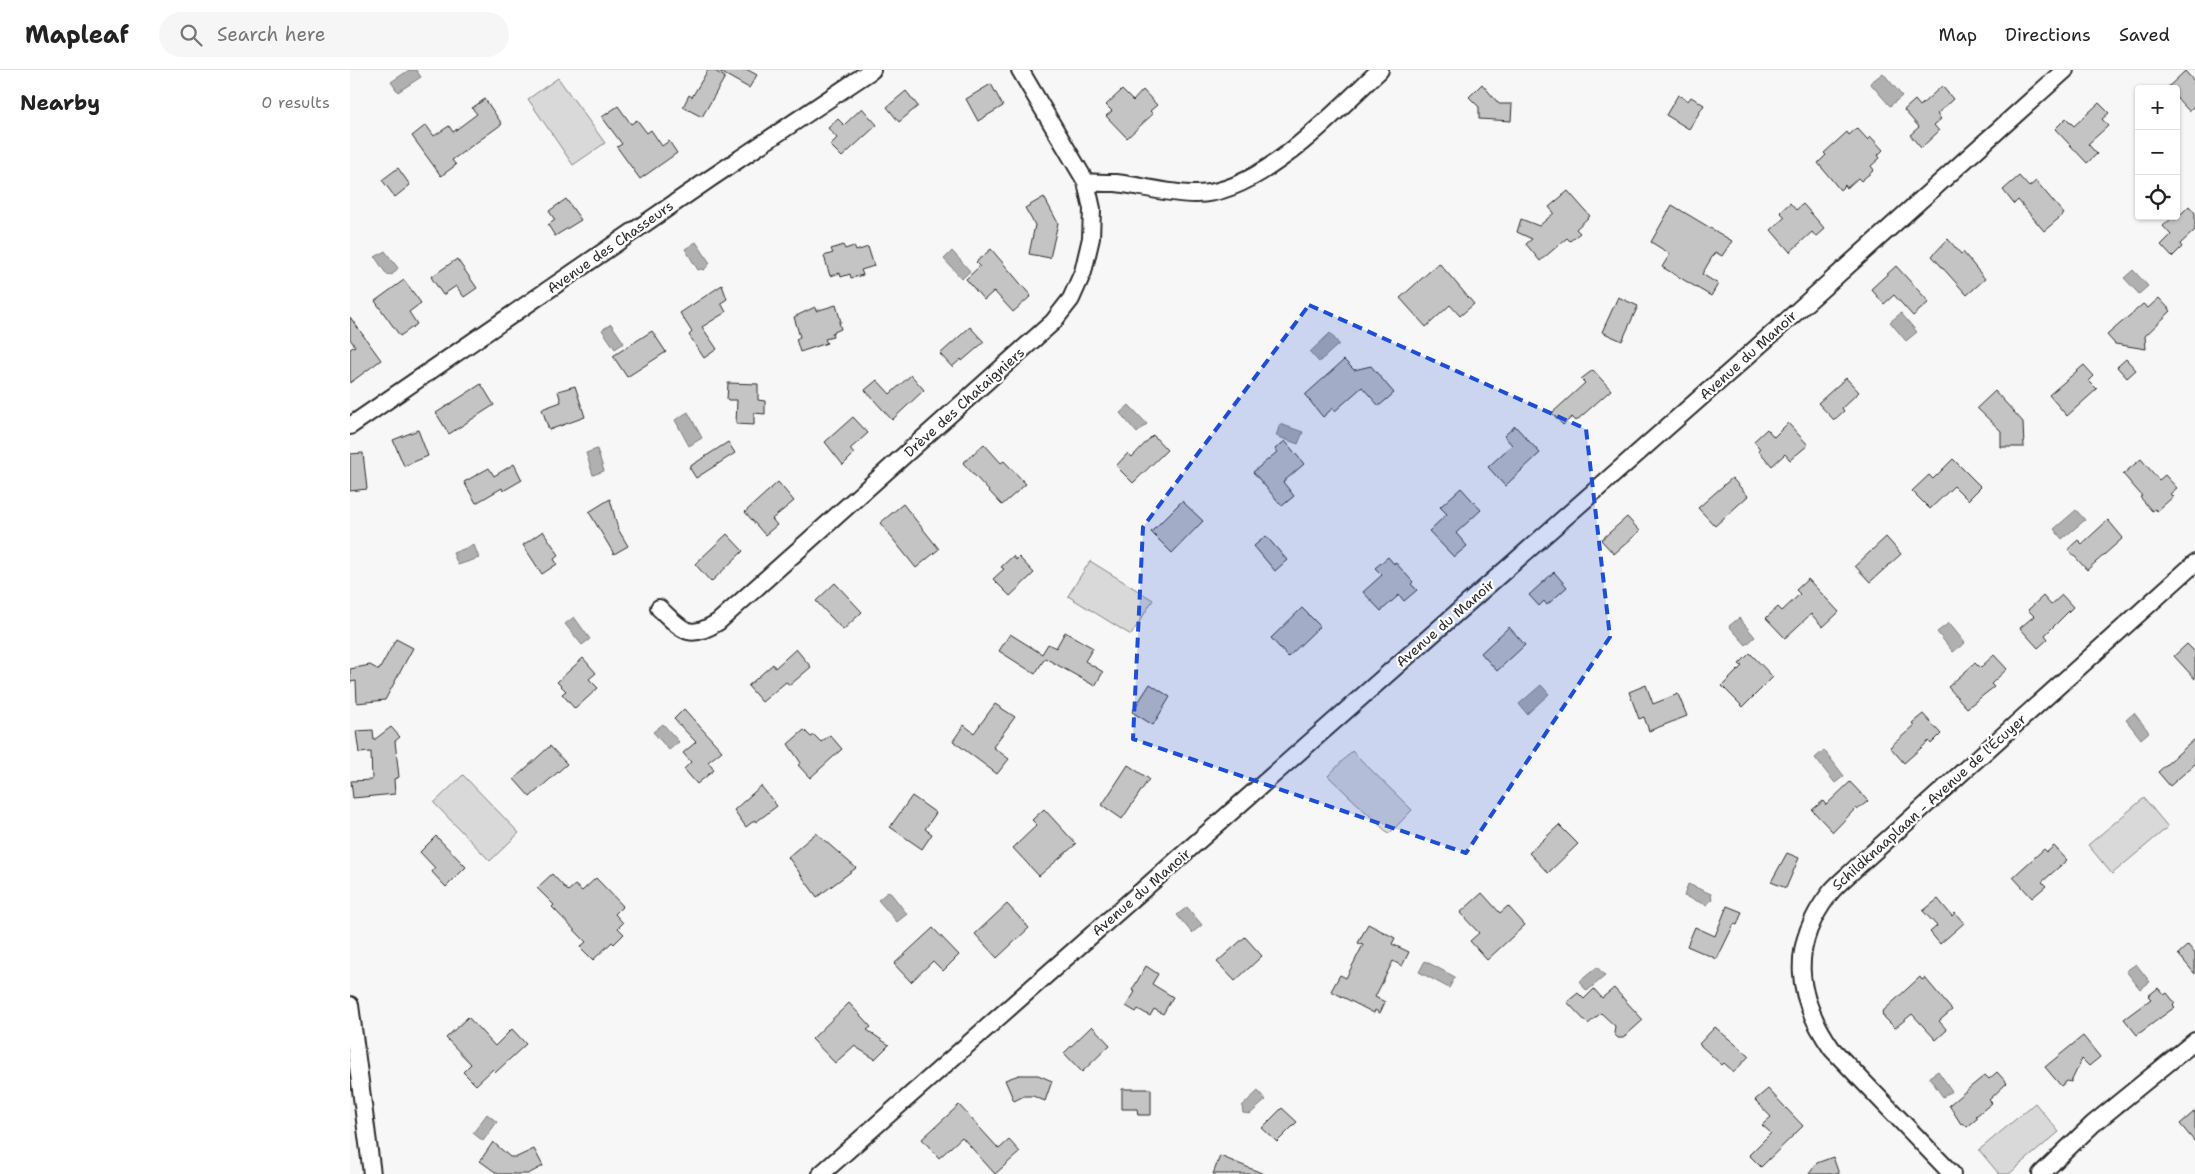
<!DOCTYPE html>
<meta charset="utf-8">
<style>
body{margin:0;font-family:"Shantell Sans",sans-serif;background:#f6f6f6;color:#222}
.controls{position:absolute;right:15px;top:15px;display:grid;overflow:hidden;border-radius:5px;box-shadow:0 1px 4px #0004}
.controls button{width:45px;height:45px;display:grid;place-items:center;padding:0;border:0;border-bottom:1px solid #e0e0e0;background:#fff;color:#222;font:25px sans-serif}
.list{margin:0;padding:0;list-style:none}
h2{display:flex;justify-content:space-between;align-items:center;height:65px;margin:0;padding:0 20px;font-size:21px}
h2 small{font-size:16px;font-weight:400;color:#767676}
.icon{flex:none;width:28px;height:28px;fill:none;stroke:currentColor;stroke-width:2;stroke-linecap:round;stroke-linejoin:round}
.map{position:relative;flex:none;width:1845px;height:1104px;overflow:hidden}
header{display:flex;align-items:center;gap:30px;box-sizing:border-box;height:70px;padding:0 25px;background:#fff;border-bottom:1px solid #e0e0e0}
header strong{font-size:24px}
nav{display:flex;gap:28px;margin-inline-start:auto;font-size:18px}
.search{width:350px;height:45px;background:#f6f6f6;display:flex;align-items:center;gap:12px;box-sizing:border-box;padding:0 18px;border-radius:28px;color:#767676;font-size:19px}
main{display:flex}
aside{flex:1;background:#fff}
.map>svg:first-child{display:block}
.green{fill:#d9d9d9;stroke:#828282}
.water{fill:#b0b0b0;stroke:#7b7b7b}
.building{fill:#c4c4c4;stroke:#2b2b2b}
.lines{fill:none;stroke-linecap:round;stroke-linejoin:round}
.minor-casing{stroke:#2b2b2b;stroke-width:20}
.minor{stroke:#fff;stroke-width:16}
.marked{fill:#1d4ed8;fill-opacity:0.2;stroke:#1d4ed8;stroke-width:4;stroke-dasharray:10 6;stroke-linejoin:round}
.labels{text-anchor:middle;dominant-baseline:central;stroke-width:4.5;stroke-linejoin:round;paint-order:stroke}
.street-label{font-size:14px;fill:#2b2b2b;stroke:#fff}
</style>
<header>
<strong>Mapleaf</strong>
<div class="search"><svg class="icon" aria-label="search" viewBox="0 0 24 24"><circle cx="10" cy="10" r="6"/><path d="M15 15l6 6"/></svg>Search here</div>
<nav><a>Map</a><a>Directions</a><a>Saved</a></nav>
</header>
<main>
<aside>
<h2>Nearby<small>0 results</small></h2>
<ul class="list">
</ul>
</aside>
<div class="map">
<svg width="1845" height="1104" viewBox="0 0 1845 1104">
<rect width="100%" height="100%" fill="#f7f7f7"/>
<filter id="ink" filterUnits="userSpaceOnUse"><feTurbulence type="fractalNoise" baseFrequency=".02" numOctaves="2"/><feDisplacementMap in="SourceGraphic" scale="10" xChannelSelector="R" yChannelSelector="G"/><feConvolveMatrix kernelMatrix="1 2 1 2 8 2 1 2 1" color-interpolation-filters="sRGB"/></filter>
<g filter="url(#ink)">
<!-- green -->
<path class="green" d="M208 8 255 73 223 95 178 29Z
M740 491 803 530 781 565 718 526Z
M1002 681 1062 740 1039 764 978 706Z
M113 705 169 763 140 791 84 733Z
M1794 728 1818 757 1762 804 1738 775Z
M1685 1033 1709 1062 1659 1104H1649L1629 1080Z"/>
<!-- water -->
<path class="water" d="M59 0H66L71 7 48 22 41 12Z
M1533 3 1552 26 1540 36 1520 13Z
M346 172 360 193 354 200 351 199 348 200 335 179Z
M35 181 48 198 42 205 40 204 37 205 25 187Z
M602 181 620 201 612 209 594 189Z
M1783 200 1798 216 1789 224 1774 208Z
M1551 243 1567 262 1556 271 1540 252Z
M261 254 274 273 265 279 252 260Z
M980 263 989 274 969 292 960 282Z
M779 335 797 354 787 363 770 343Z
M338 342 352 368 339 376 325 350Z
M930 354 953 362 948 374 926 366Z
M247 379 254 401 243 405 236 383Z
M1726 440 1735 450 1712 469 1704 459Z
M124 475 129 488 108 495 103 483Z
M224 547 240 569 232 575 215 554Z
M1389 548 1405 567 1396 575 1379 556Z
M1599 553 1615 573 1603 582 1587 562Z
M1191 615 1199 624 1177 644 1169 634Z
M1784 643 1799 662 1791 669 1776 650Z
M313 654 329 672 319 680 303 662Z
M1474 680 1494 706 1485 713 1465 688Z
M1338 814 1361 824 1362 830 1357 835 1334 826Z
M539 821 557 844 547 852 528 830Z
M837 837 852 855 842 863 827 845Z
M1075 891 1105 907 1099 918 1069 902Z
M1786 894 1800 912 1790 919 1776 901Z
M1247 897 1255 906 1237 921 1229 912Z
M1588 1001 1602 1021 1593 1027 1579 1007Z
M908 1021 916 1030 900 1044 893 1043 892 1036Z
M137 1044 147 1052 133 1071 123 1063Z"/>
<!-- building -->
<path class="building" d="M358 0H363L375 7 352 47 333 37 339 25 342 27Z
M367 0H398L407 5 399 18Z
M1835 1 1845 12V35L1839 41 1826 27V19H1816Z
M641 14 653 36 628 51 616 29Z
M1132 14 1149 34H1162L1161 51 1129 49V37L1119 27Z
M1592 16 1603 29 1587 44 1591 49 1584 55 1589 61 1571 78 1560 65 1569 57 1554 40 1565 30 1570 36Z
M772 20 783 31 793 20 807 35 800 41 803 44 777 68 756 46 762 41 756 35Z
M556 21 568 36 549 52 537 37Z
M1328 25 1338 31 1341 27 1354 35 1339 59 1316 45Z
M135 29 152 54 102 90 106 95 91 106 62 66 76 55 84 66 99 56 103 62 127 44 122 38Z
M1749 33 1759 43 1752 49 1758 56 1738 74 1747 84 1737 93 1705 59 1716 48 1724 56Z
M268 36 281 54 287 50 297 63 301 60 312 76 319 71 327 83 290 109 267 77 272 74 252 47Z
M512 38 527 55 492 87 480 75 487 68 478 58 488 49 494 55Z
M1507 58 1518 70 1521 67 1533 80 1528 85 1530 88 1521 96 1524 100 1511 111 1508 108 1497 118 1495 115 1490 120 1468 93 1476 85 1474 83 1497 62 1499 65Z
M48 98 60 115 45 127 32 110Z
M1669 106 1679 117 1686 111 1714 144 1694 161 1668 130 1664 134 1653 120Z
M1218 121 1240 146 1226 159 1230 163 1220 171 1217 168 1190 191 1176 174 1182 169 1167 162 1171 149 1189 156 1204 143 1199 137Z
M694 127 708 153 700 188 679 184 685 155 675 138Z
M216 129 231 150 205 166 198 155 205 150 199 141Z
M1440 133 1446 140 1453 134 1475 159 1466 167 1462 162 1440 182 1421 160 1435 147 1430 142Z
M1322 135 1382 171 1372 186 1365 182 1352 204 1368 214 1361 226 1312 197 1320 184 1301 172Z
M1839 136 1845 143V160L1830 174 1832 177 1822 187 1811 175 1821 165 1813 156 1823 147 1825 150Z
M1598 169 1611 184 1613 182 1635 209 1617 225 1582 186Z
M493 175 495 179 504 176 506 181 518 177 524 196 511 200 513 205 501 208 500 204 491 207 490 203 480 206 474 186 483 183 481 179Z
M641 179 681 226 663 242 644 221 634 230 616 209 630 196 626 192Z
M107 189 127 218 114 227 106 216 93 225 81 207Z
M1089 193 1124 234 1110 246 1100 235 1076 257 1050 228Z
M1546 196 1579 232 1563 246 1544 225 1534 234 1521 219Z
M54 210 71 233 59 242 67 254 50 266 25 231Z
M372 215 377 229 371 233 376 242 352 257 367 279 354 288 339 265 342 262 330 243Z
M1268 227 1288 236 1272 271 1252 262Z
M1809 228 1821 241 1795 266 1796 279 1765 274 1757 265 1793 234 1798 238Z
M486 235 491 252H489L491 259 482 263 483 267 475 269 477 273 450 282 446 269 450 267 444 247 465 237 466 241Z
M0 247 31 290 0 313V279L5 276 0 269Z
M620 257 634 272 612 291 611 289 602 297 590 284Z
M302 261 316 282 277 307 263 286Z
M1776 289 1786 300 1777 308 1767 297Z
M994 290 1004 300 1021 296 1044 323 1029 336 1012 317 985 341 983 338 973 347 955 325Z
M1734 295 1744 306 1739 311 1747 319 1717 346 1699 325Z
M1243 300 1261 320 1226 351 1222 347 1213 355 1202 343 1235 313 1231 309Z
M561 305 574 320 542 350 515 320 527 310 540 324Z
M1496 308 1509 322 1492 338 1494 341 1484 350 1468 333Z
M378 313 408 314V330L415 331V344L404 343V355L386 354 387 330H377Z
M131 314 144 335 99 364 86 343Z
M225 316 235 347 199 360 192 339 211 332 208 321Z
M1645 321 1673 352 1674 377H1651V361L1627 338Z
M503 347 518 363 500 379 504 384 493 395 475 372Z
M1438 353 1458 375 1440 390 1435 384 1422 396 1408 380 1410 379 1404 371 1417 359 1424 367Z
M1165 356 1190 383 1155 416 1138 397 1162 375 1154 366Z
M68 360 78 386 54 396 43 370Z
M803 365 817 380 783 413 766 396 778 383 782 387Z
M935 371 954 394 933 412 944 426 932 436 903 402 927 382 925 379Z
M378 372 385 383 346 408 339 397Z
M634 374 651 393 654 391 676 414 652 435 613 393Z
M13 383 17 419 0 421V384Z
M1603 389 1631 417 1618 430 1604 416 1580 439 1562 421 1579 405 1583 409Z
M1791 389 1809 410 1815 405 1827 418 1820 424 1823 427 1807 441 1805 439 1802 441 1790 427 1792 426 1773 404Z
M164 394 172 410 153 421 152 418 126 433 114 412 139 398 144 406Z
M1382 408 1398 426 1365 456 1348 438Z
M428 412 444 431 422 449 427 455 415 465 395 442Z
M1111 418 1131 440 1106 463 1117 476 1104 487 1079 461 1097 444 1090 437Z
M260 429 268 459 278 476 264 484 239 442Z
M832 431 853 451 822 483 801 462Z
M553 434 589 479 566 498 530 453Z
M1277 447 1290 461 1264 484 1251 470Z
M1758 450 1773 468 1737 500 1718 479 1728 470 1732 474Z
M193 461 209 485 204 489 207 494 192 504 173 475Z
M377 464 393 481 361 512 345 494Z
M916 466 937 490 925 501 904 476Z
M1536 467 1551 484 1520 512 1505 496Z
M663 486 666 490 669 487 684 503 660 526 643 509 654 499 651 497Z
M1038 487 1044 494 1045 492 1063 512 1061 514 1067 520 1054 531 1049 525 1031 541 1013 522 1032 505 1025 498Z
M1204 502 1217 517 1197 535 1194 531 1189 536 1179 525Z
M1458 509 1489 542 1473 557 1461 544 1435 568 1416 548 1428 537 1432 541 1450 524 1446 520Z
M485 513 512 542 493 560 466 531Z
M1712 525 1723 537 1695 565 1698 569 1688 578 1670 558 1684 546 1678 540 1693 526 1701 535Z
M952 538 970 556 938 587 921 568Z
M1159 557 1175 575 1147 601 1131 583Z
M715 562 743 578 735 591 753 602 745 616 695 588 685 604 649 581 660 564 692 584 698 574 706 578Z
M46 569 63 578 35 630 7 633 6 611 0 612V599L20 595 29 600Z
M1837 574 1845 582V609L1824 586Z
M446 579 461 597 440 615 436 612 412 632 398 616 423 594 425 598Z
M1400 583 1423 607 1393 637 1372 616 1392 596 1389 594Z
M1644 585 1657 599 1641 614 1644 617 1617 638 1598 617 1625 593 1630 598Z
M233 588 246 603 239 609 248 618 225 639 212 624 216 621 207 612Z
M800 614 820 627 803 655 782 642Z
M1296 615 1303 634 1328 624 1337 646 1299 661 1294 647 1289 649 1279 622Z
M645 634 665 647 643 677 659 689 647 704 603 671 614 655 624 663Z
M334 639 372 681 358 692 364 700 347 714 334 699 341 692 333 683 346 672 324 649Z
M1573 644 1591 664 1581 674 1579 671 1554 693 1540 677 1565 655 1562 653Z
M41 657 50 667 45 671 49 707 44 709 45 724 3 728 1 711 22 710 21 682 9 683 6 661 23 660 24 670Z
M454 660 461 667 464 665 471 672 480 665 492 679 460 708 448 695 451 693 438 674Z
M1845 669V694L1820 716 1808 702Z
M200 676 217 694 180 727 164 709Z
M778 695 799 709 772 749 752 735Z
M1500 712 1518 731 1507 740 1506 738 1483 762 1462 740 1473 731 1476 735Z
M411 716 427 736 406 752 405 750 396 757 384 740Z
M562 726 586 743 575 759 582 764 572 779 540 757Z
M694 739 726 774 689 806 663 778 687 755 682 750Z
M1209 755 1228 774 1198 803 1179 783Z
M466 763 506 798 467 827 438 787Z
M86 766 116 797 96 817 82 802 85 798 70 782Z
M1704 776 1717 790 1692 812 1696 816 1682 828 1663 807 1694 779 1697 782Z
M1437 783 1449 788 1436 818 1421 812Z
M202 804 218 821 225 815 232 821 246 808 273 836 265 844 273 853 268 858 274 864 264 874 262 872 243 890 230 877 236 872 202 837 204 835 187 818Z
M1132 823 1150 843 1158 836 1175 855 1137 890 1120 871 1129 863 1110 843Z
M1588 829 1602 846 1605 843 1614 853 1590 874 1580 862 1587 856 1573 841Z
M657 834 679 858 647 888 625 864Z
M1377 836 1392 842 1387 855 1384 854 1367 889 1337 876 1345 857 1365 866Z
M1018 854 1045 868 1042 874 1059 882 1052 896 1043 891 1025 927 1035 932 1030 943 1025 940 1024 943 981 921 990 905 996 908 1013 875 1008 873Z
M583 858 609 885 593 901 583 891 561 912 544 894Z
M895 867 912 886 885 911 867 892Z
M1838 875 1845 884V904L1828 884Z
M796 896 808 904 802 914 823 927 813 944 804 939 800 946 788 939 786 942 776 936 785 922 782 920Z
M1570 907 1572 910 1575 908 1602 940 1589 951 1597 960 1586 970 1562 944 1545 958 1533 946 1532 942Z
M1264 918 1293 950 1273 968H1268L1264 964 1265 956 1251 943 1238 954 1217 932 1228 923 1234 929 1244 919 1252 928Z
M1808 918 1814 925 1817 923 1825 933 1823 935 1825 937 1787 965 1774 949 1801 929 1798 926Z
M499 933 521 957 517 960 539 975 525 989 504 976 485 993 462 969Z
M118 947 145 976 162 959 176 974 146 1002 143 999 126 1015 113 1002 121 994 96 968Z
M742 956 760 975 732 1002 714 983Z
M1365 957 1399 986 1384 1002 1374 993 1372 995 1349 974Z
M1733 966 1750 987 1739 996 1732 989 1721 1012 1717 1011 1711 1016 1695 997Z
M1647 1002 1657 1013 1639 1030 1642 1033 1626 1046 1628 1048 1617 1057 1613 1053 1611 1054 1599 1035 1635 1005 1639 1009Z
M669 1005H688L702 1011 695 1031 683 1026H674L664 1031 655 1010Z
M772 1019H801V1045H788L787 1039H772Z
M1418 1019 1453 1056 1411 1097 1399 1085 1421 1063 1412 1055 1421 1047 1405 1030Z
M609 1035 649 1079 659 1070 670 1082 645 1104 612 1067 589 1088 572 1069Z
M932 1038 947 1052 927 1072 912 1058Z
M1845 1041V1072L1830 1054Z
M143 1072 160 1087H167L184 1079 193 1096 178 1104H148L130 1091Z
M870 1086 914 1104H863Z
M1483 1087 1489 1104H1459L1467 1093Z"/>
<g class="lines">
<!-- minor casing -->
<g class="minor-casing">
<path id="minor" d="M736 112C746 113 756 113 766 113 793 116 818 124 845 124 910 125 985 41 1030 0
M0 356 361 108 522 0
M309 538C333 560 338 571 368 552L703 252 721 229 733 202 741 168 742 139 736 112 670 0
M0 935 22 1104
M471 1104 1383 299 1715 0
M1602 1104 1482 979C1445 926 1439 876 1480 823 1488 813 1499 805 1508 796L1845 493
M1691 1104 1743 1054 1845 971"/>
</g>
<!-- minor -->
<use href="#minor" class="minor"/>
</g>
</g>
<!-- marked area -->
<path class="marked" d="M959 235 1236 359 1260 567 1116 783 783 669 793 457Z"/>
<g class="labels">
<!-- street labels -->
<g class="street-label">
<text transform="translate(260 177) rotate(-35)">Avenue des Chasseurs</text>
<text transform="translate(1398 285) rotate(-42)">Avenue du Manoir</text>
<text transform="translate(614 332) rotate(-42)">Drève des Chataigniers</text>
<text transform="translate(1095 553) rotate(-41)">Avenue du Manoir</text>
<text transform="translate(1579 732) rotate(-42)">Schildknaaplaan - Avenue de l'Écuyer</text>
<text transform="translate(791 822) rotate(-41)">Avenue du Manoir</text>
</g>
</g>
</svg>
<div class="controls">
<button>+</button>
<button>−</button>
<button><svg class="icon" aria-label="locate" viewBox="0 0 24 24"><circle cx="12" cy="12" r="6"/><path d="M12 2v4M12 18v4M2 12h4M18 12h4"/></svg></button>
</div>
</div>
</main>
